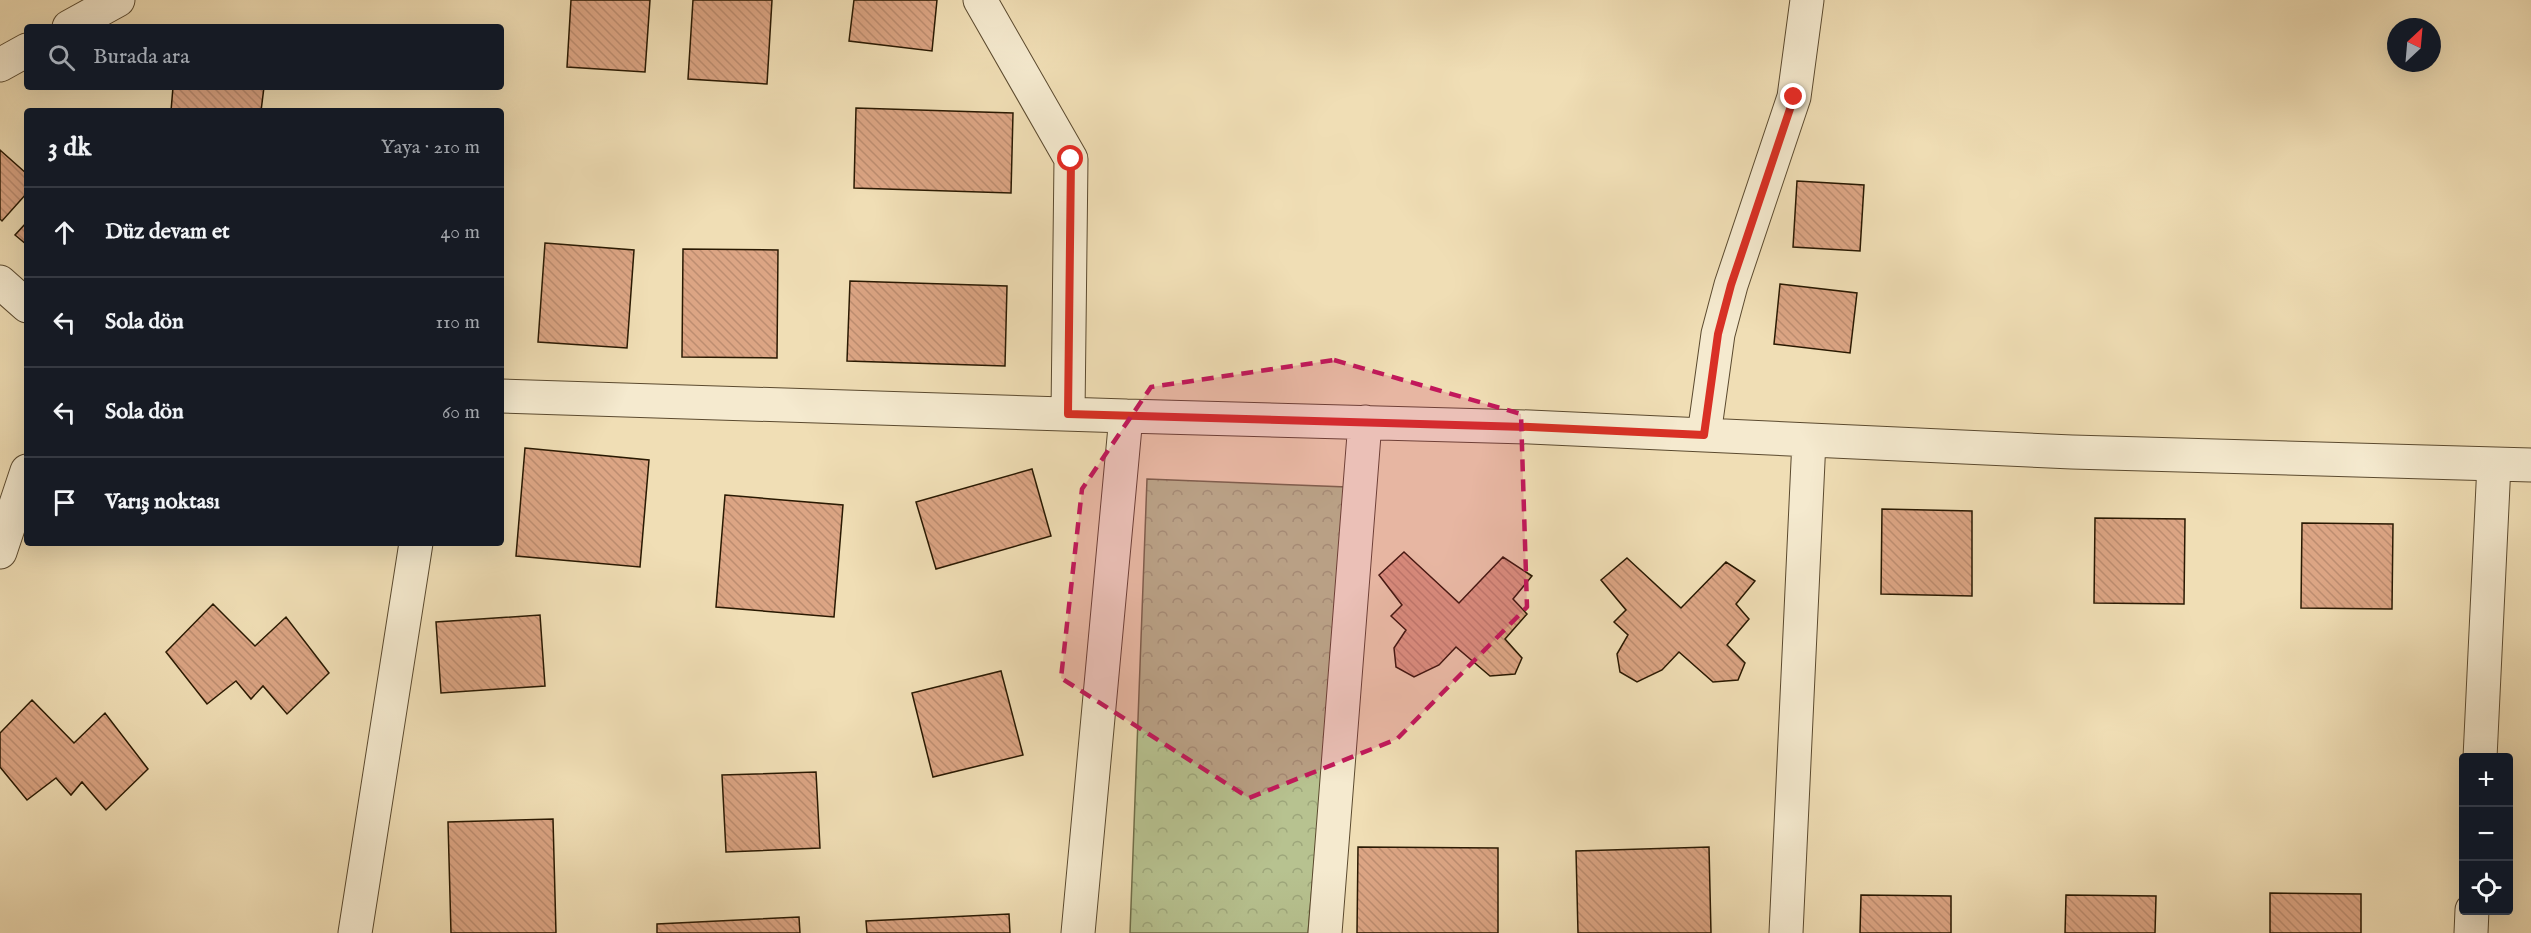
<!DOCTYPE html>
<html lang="tr">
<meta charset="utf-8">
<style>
body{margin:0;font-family:"IM FELL English",serif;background:#20242c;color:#f1f3f6}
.controls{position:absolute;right:18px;bottom:18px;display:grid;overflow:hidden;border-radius:6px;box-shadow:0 6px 24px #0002}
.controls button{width:54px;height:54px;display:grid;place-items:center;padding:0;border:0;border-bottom:2px solid #363941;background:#171b24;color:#f1f3f6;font:30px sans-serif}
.compass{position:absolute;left:2387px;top:18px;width:54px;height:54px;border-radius:50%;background:#171b24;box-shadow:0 6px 24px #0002;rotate:26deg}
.stop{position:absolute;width:18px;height:18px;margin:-14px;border:4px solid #d93025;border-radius:50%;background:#fff}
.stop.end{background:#d93025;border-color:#fff;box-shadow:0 2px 6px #0008}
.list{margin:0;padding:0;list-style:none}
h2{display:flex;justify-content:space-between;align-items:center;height:78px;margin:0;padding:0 24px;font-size:26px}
h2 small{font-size:20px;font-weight:400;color:#9ea1a6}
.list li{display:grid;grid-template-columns:39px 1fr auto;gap:18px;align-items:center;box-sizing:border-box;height:90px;padding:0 24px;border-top:2px solid #363941}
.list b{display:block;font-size:22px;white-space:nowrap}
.list em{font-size:20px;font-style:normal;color:#9ea1a6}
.icon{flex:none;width:33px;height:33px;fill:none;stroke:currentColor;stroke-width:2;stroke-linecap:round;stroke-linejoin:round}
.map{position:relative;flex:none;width:2531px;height:933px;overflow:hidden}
.search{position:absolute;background:#171b24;box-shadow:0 6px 24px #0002;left:24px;top:24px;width:480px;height:66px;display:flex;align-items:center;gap:15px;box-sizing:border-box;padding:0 21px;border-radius:6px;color:#9ea1a6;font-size:22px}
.panel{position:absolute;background:#171b24;box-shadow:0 6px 24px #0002;left:24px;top:108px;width:480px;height:438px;border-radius:6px}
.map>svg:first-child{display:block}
.park{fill:url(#park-crowns);stroke:#706e49;stroke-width:1.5}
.building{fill:url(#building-back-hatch);stroke:#291902;stroke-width:1.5}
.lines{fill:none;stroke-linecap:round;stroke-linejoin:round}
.minor-casing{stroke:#5b4a2f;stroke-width:35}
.minor{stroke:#f5eacf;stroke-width:33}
.route{stroke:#d93025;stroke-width:8}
.marked{fill:#c2185b;fill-opacity:0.2;stroke:#c2185b;stroke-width:4.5;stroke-dasharray:12 8;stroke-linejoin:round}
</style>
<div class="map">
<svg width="2531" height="933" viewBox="0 0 2531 933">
<defs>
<pattern id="park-crowns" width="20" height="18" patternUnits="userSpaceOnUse" patternTransform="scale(1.5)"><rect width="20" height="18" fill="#b7c290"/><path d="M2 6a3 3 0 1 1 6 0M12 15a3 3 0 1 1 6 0" fill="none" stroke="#9da67b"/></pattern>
<pattern id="building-back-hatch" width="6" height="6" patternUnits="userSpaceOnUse" patternTransform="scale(1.5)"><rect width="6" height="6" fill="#dca584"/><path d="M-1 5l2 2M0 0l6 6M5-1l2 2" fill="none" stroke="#bd8d70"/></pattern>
</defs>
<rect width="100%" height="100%" fill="#f0deb5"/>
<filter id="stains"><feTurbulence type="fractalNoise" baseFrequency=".00333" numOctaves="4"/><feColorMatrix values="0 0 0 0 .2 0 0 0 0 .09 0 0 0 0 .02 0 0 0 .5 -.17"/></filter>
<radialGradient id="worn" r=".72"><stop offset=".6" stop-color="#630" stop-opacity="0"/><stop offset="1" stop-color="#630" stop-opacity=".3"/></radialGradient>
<!-- park -->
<path class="park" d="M1147 479 1347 487 1308 933H1130Z"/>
<!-- building -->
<path class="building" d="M571 0H650L645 72 567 67Z
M693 0H772L767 84 688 79Z
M854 0H937L932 51 849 41Z
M173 87H264L261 111H171Z
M856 108 1013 113 1011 193 854 188Z
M0 150 27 174V193L2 221 0 219Z
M1797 181 1864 185 1860 251 1793 247Z
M27 222V245L15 235Z
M545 243 634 250 627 348 538 342Z
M683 249 778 250 777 358 682 357Z
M850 281 1007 286 1005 366 847 361Z
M1780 284 1857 293 1850 353 1774 344Z
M525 448 649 460 640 567 516 556Z
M1032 469 1051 536 936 569 916 502Z
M725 495 843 505 834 617 716 607Z
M1882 509 1972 511V596L1881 594Z
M2095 518 2185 519 2184 604 2094 603Z
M2302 523 2393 524 2392 609 2301 608Z
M1404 552 1459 603 1503 557 1532 576 1513 599 1527 614 1505 639 1522 658 1515 674 1490 676 1456 647 1439 665 1414 677 1396 667 1394 648 1406 630 1391 616 1402 605 1379 575Z
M1627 558 1681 608 1726 562 1755 581 1736 604 1749 619 1727 645 1745 663 1738 680 1713 682 1679 652 1662 670 1637 682 1620 672 1617 654 1628 635 1614 622 1626 610 1601 580Z
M213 604 255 646 286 617 329 673 287 714 263 686 251 699 236 681 207 704 166 652Z
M540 615 545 686 441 693 436 622Z
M1001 671 1023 755 933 777 912 693Z
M32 700 74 743 105 713 148 769 106 810 82 782 71 795 56 778 27 800 0 767V733Z
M816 772 820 848 726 852 722 775Z
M553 819 556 933H451L448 822Z
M1358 847 1498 848V933H1357Z
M1709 847 1711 933H1578L1576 851Z
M2270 893 2361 894V933H2270Z
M1861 895 1951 896V933H1860Z
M2066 895 2156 896 2155 933H2065Z
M1009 914 1010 933H867L866 921Z
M799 917 800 933H657V924Z"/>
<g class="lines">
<!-- minor casing -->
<g class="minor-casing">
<path id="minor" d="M980 0 1071 159 1068 414
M69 27 118 0
M0 65 27 50
M0 282 27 306
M501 396 1126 416 1078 933
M1126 416 1530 427 2072 452 2531 465
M1704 435 1718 334 1731 285 1794 97 1807 0
M0 552 27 471
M2480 758 2494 464
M355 933 416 543
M1325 933 1365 422
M1786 933 1809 440
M2471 933 2472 910"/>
</g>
<!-- minor -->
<use href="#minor" class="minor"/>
</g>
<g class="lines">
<!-- route -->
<path class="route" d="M1071 159 1068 414 1530 427 1704 435 1718 334 1731 285 1794 97"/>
</g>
<!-- marked area -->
<path class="marked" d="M1334 360 1521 414 1527 607 1397 739 1249 798 1061 678 1082 489 1151 387Z"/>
<rect width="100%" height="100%" filter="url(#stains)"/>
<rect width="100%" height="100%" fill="url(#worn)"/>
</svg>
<div class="controls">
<button>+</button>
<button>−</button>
<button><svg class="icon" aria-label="locate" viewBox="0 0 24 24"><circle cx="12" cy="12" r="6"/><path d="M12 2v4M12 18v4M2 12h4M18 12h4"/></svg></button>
</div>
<svg class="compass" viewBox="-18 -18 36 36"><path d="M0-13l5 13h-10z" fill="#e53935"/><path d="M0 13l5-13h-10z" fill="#9ea1a6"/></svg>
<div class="stop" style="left:1071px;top:159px"></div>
<div class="stop end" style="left:1794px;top:97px"></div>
<div class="search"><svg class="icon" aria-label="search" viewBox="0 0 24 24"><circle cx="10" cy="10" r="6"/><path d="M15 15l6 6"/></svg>Burada ara</div>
<section class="panel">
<h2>3 dk<small>Yaya · 210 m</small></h2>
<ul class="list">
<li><svg class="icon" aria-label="ahead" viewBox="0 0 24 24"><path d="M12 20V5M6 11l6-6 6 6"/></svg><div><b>Düz devam et</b></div><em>40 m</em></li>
<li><svg class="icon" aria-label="left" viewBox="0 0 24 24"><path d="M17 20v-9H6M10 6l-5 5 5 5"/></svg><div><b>Sola dön</b></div><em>110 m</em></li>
<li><svg class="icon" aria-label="left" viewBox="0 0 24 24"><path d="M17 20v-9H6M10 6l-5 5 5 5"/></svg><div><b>Sola dön</b></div><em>60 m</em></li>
<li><svg class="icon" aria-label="arrive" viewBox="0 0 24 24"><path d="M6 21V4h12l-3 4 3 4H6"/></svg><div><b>Varış noktası</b></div></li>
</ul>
</section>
</div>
